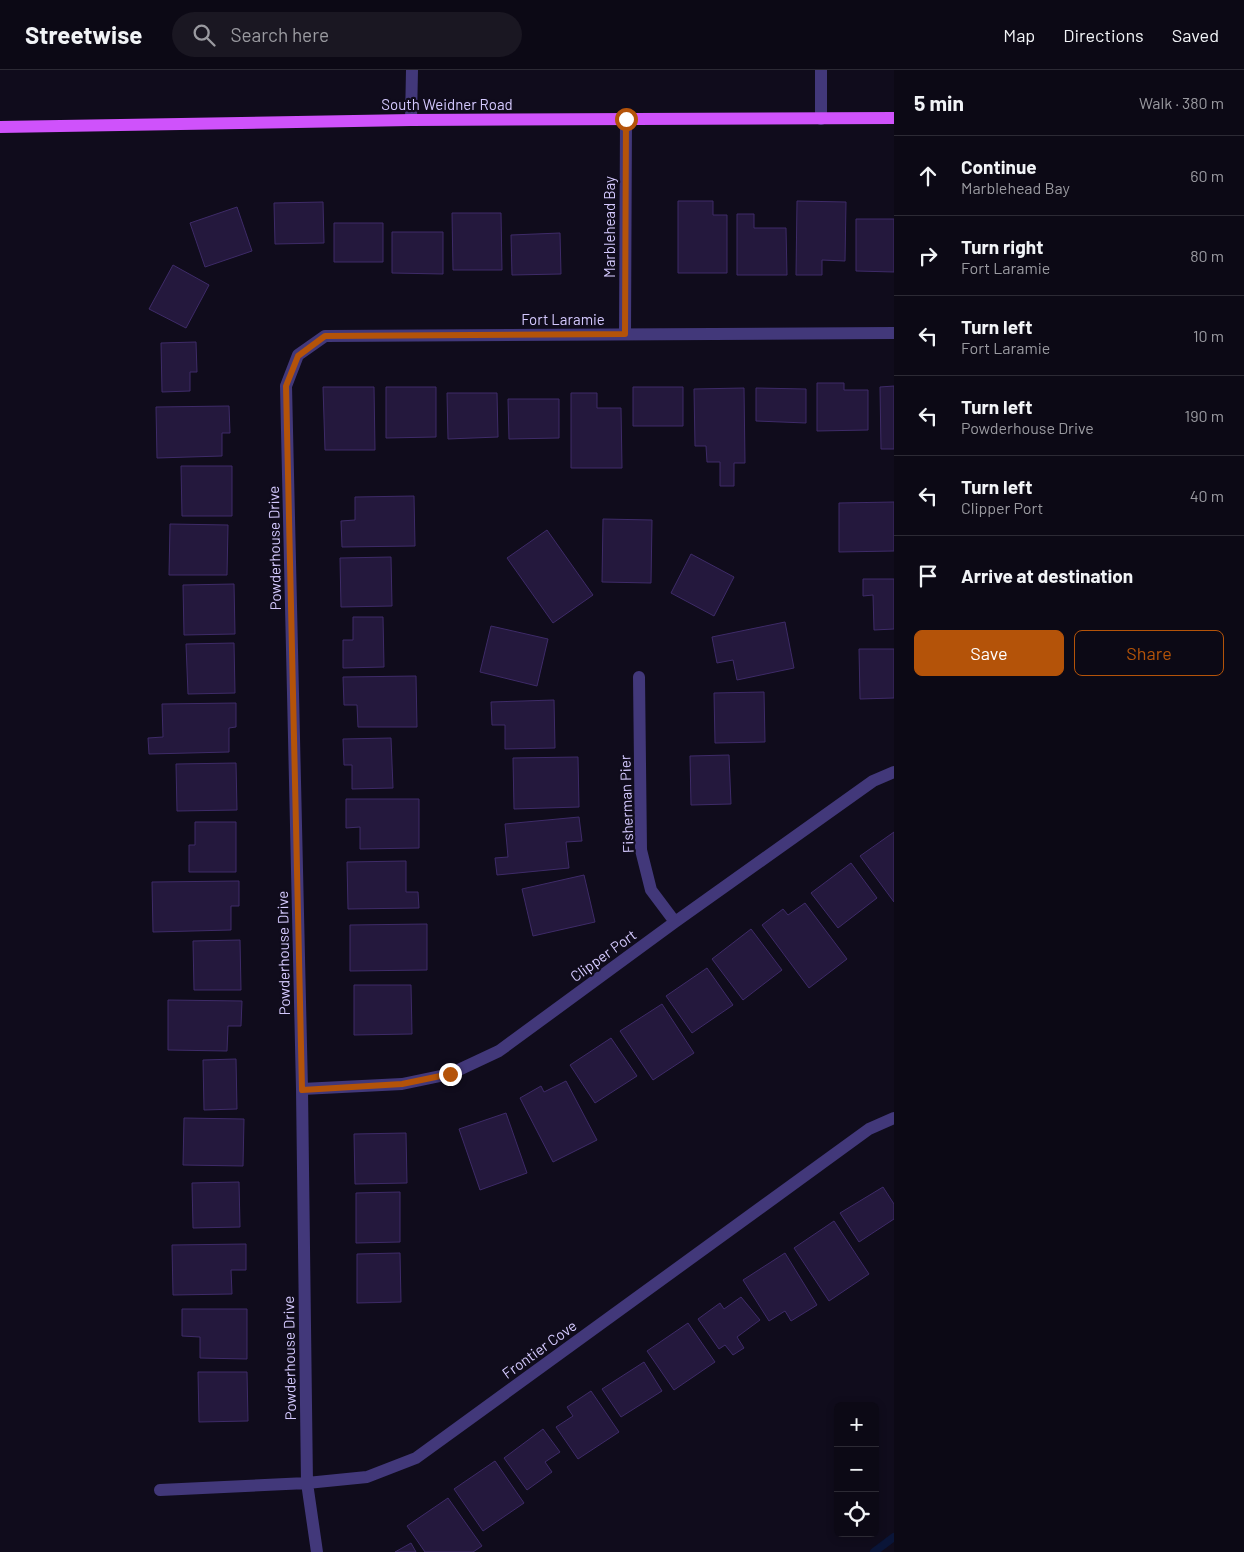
<!DOCTYPE html>
<meta charset="utf-8">
<style>
body{margin:0;font-family:Barlow,sans-serif;background:#1a1722;color:#f1f3f6}
.controls{position:absolute;right:15px;bottom:15px;display:grid;overflow:hidden;border-radius:8px;box-shadow:0 2px 8px #0003}
.controls button{width:45px;height:45px;display:grid;place-items:center;padding:0;border:0;border-bottom:1px solid #2c2a34;background:#0c0915;color:#f1f3f6;font:25px sans-serif}
.stop{position:absolute;width:15px;height:15px;margin:-11px;border:4px solid #b45309;border-radius:50%;background:#fff}
.stop.end{background:#b45309;border-color:#fff;box-shadow:0 1px 5px #0008}
.list{margin:0;padding:0;list-style:none}
h2{display:flex;justify-content:space-between;align-items:center;height:65px;margin:0;padding:0 20px;font-size:21px}
h2 small{font-size:16px;font-weight:400;color:#9a9aa0}
.list li{display:grid;grid-template-columns:32px 1fr auto;gap:15px;align-items:center;box-sizing:border-box;height:80px;padding:0 20px;border-top:1px solid #2c2a34}
.list b{display:block;font-size:19px;white-space:nowrap}
.list p{margin:0;font-size:16px;white-space:nowrap;color:#9a9aa0}
.list em{font-size:16px;font-style:normal;color:#9a9aa0}
.actions{display:flex;gap:10px;padding:15px 20px}
.actions a{flex:1;padding:11px 0;border:1px solid #b45309;border-radius:8px;text-align:center;font-size:18px;color:#b45309}
.actions .main{background:#b45309;color:#fff}
.icon{flex:none;width:28px;height:28px;fill:none;stroke:currentColor;stroke-width:2;stroke-linecap:round;stroke-linejoin:round}
.map{position:relative;flex:none;width:894px;height:1482px;overflow:hidden}
header{display:flex;align-items:center;gap:30px;box-sizing:border-box;height:70px;padding:0 25px;background:#0c0915;border-bottom:1px solid #2c2a34}
header strong{font-size:24px}
nav{display:flex;gap:28px;margin-inline-start:auto;font-size:18px}
.search{width:350px;height:45px;background:#1a1722;display:flex;align-items:center;gap:12px;box-sizing:border-box;padding:0 18px;border-radius:28px;color:#9a9aa0;font-size:19px}
main{display:flex}
aside{flex:1;background:#0c0915}
.map>svg:first-child{display:block}
.lines{fill:none;stroke-linecap:round;stroke-linejoin:round}
.stream{stroke:#0a1538;stroke-width:8}
.building{fill:#24183d;stroke:#3e2b68}
.minor{stroke:#42387a;stroke-width:12}
.major{stroke:#cf52fb;stroke-width:12}
.route{stroke:#b45309;stroke-width:6}
.labels{text-anchor:middle;dominant-baseline:central;stroke-width:4.5;stroke-linejoin:round;paint-order:stroke}
.street-label{font-size:15px;fill:#d4c9fe;stroke:#100c1c}
</style>
<header>
<strong>Streetwise</strong>
<div class="search"><svg class="icon" aria-label="search" viewBox="0 0 24 24"><circle cx="10" cy="10" r="6"/><path d="M15 15l6 6"/></svg>Search here</div>
<nav><a>Map</a><a>Directions</a><a>Saved</a></nav>
</header>
<main>
<div class="map">
<svg width="894" height="1482" viewBox="0 0 894 1482">
<rect width="100%" height="100%" fill="#100c1c"/>
<g class="lines">
<!-- stream -->
<path class="stream" d="M874 1482 894 1467"/>
</g>
<!-- building -->
<path class="building" d="M678 131H713V145H727V203H678Z
M797 131 846 132 845 191 822 190V205H796Z
M323 132 324 173 275 174 274 133Z
M237 137 252 181 205 197 190 153Z
M452 143H501L502 200H453Z
M737 144H754V158H786L787 205H737Z
M856 149H894V202L856 201Z
M334 153H383V192H334Z
M392 162H443V204L392 203Z
M560 163 561 204 512 205 511 165Z
M173 195 209 215 186 258 149 239Z
M196 272 197 302H190V321L162 322 161 273Z
M817 313H844V320H868V360L817 361Z
M894 316V379H881L880 317Z
M323 317H374L375 380H325Z
M386 317H436V367L386 368Z
M633 317H683V356H633Z
M744 318 745 393H734V416H720V392H707L706 376H695L694 319Z
M756 318 806 319V353L756 351Z
M447 323H497L498 367 448 369Z
M571 323H597V338H621L622 398H571Z
M508 329H559V368L509 369Z
M229 336 230 363H222V386L157 388 156 337Z
M181 396H232V446H182Z
M414 426 415 476 342 477 341 451 355 450V427Z
M894 432V481L839 482V433Z
M603 449 652 450 651 513 602 512Z
M170 454 228 455 227 505H169Z
M547 460 593 525 553 553 507 488Z
M691 484 734 507 714 546 671 523Z
M391 487 392 536 341 537 340 488Z
M863 509H894V559L874 560 873 525 863 526Z
M234 514 235 564 184 565 183 515Z
M353 547H383L384 597 343 598V570H353Z
M785 552 794 598 737 610 733 590 717 593 712 567Z
M491 556 548 569 537 616 480 602Z
M234 573 235 623 188 624 186 574Z
M859 579H894V628L860 629Z
M416 606 417 657H358L357 635H344L343 607Z
M764 622 765 672 715 673 714 623Z
M554 630 555 678 505 679V655H492L491 632Z
M236 633V657L229 658V682L149 684 148 668 163 667 162 634Z
M391 668 393 718 352 719V695H344L343 669Z
M729 685 731 734 691 735 690 686Z
M578 687 579 737 514 739 513 688Z
M236 693 237 740 177 741 176 694Z
M346 729H419V778L360 779V757L346 758Z
M579 747 582 771 566 772 569 798 497 805 495 788 508 787 505 754Z
M195 752H236V802H189V775H195Z
M894 762V832L860 786Z
M406 791V822H418L419 838 348 839 347 792Z
M851 793 877 828 838 858 811 823Z
M584 805 595 852 533 866 522 819Z
M239 811V836H231V860L153 862 152 812Z
M805 833 847 889 809 918 762 855 783 839 788 845Z
M427 854V900L350 901V855Z
M751 859 782 900 743 930 712 889Z
M240 870 241 920H194L193 871Z
M707 898 733 935 692 963 666 926Z
M354 915H411L412 964 354 965Z
M168 930 242 931 241 956H228L227 981 168 980Z
M662 934 694 983 653 1010 620 961Z
M611 968 637 1006 595 1033 570 995Z
M236 989 237 1039 204 1040 203 990Z
M566 1011 597 1070 553 1092 520 1028 541 1016 544 1022Z
M506 1043 527 1103 480 1120 459 1059Z
M184 1048 244 1049 243 1096 183 1095Z
M406 1063 407 1113 355 1114 354 1064Z
M239 1112 240 1157 193 1158 192 1113Z
M883 1117 894 1134V1149L859 1172 840 1143Z
M400 1122V1172L356 1173V1123Z
M834 1151 869 1204 829 1231 794 1178Z
M246 1174V1200H231L232 1224 173 1225 172 1175Z
M400 1183 401 1232 357 1233V1184Z
M785 1183 817 1235 791 1251 785 1241 769 1251 743 1210Z
M741 1227 760 1250 737 1267 744 1278 733 1285 725 1275 719 1279 698 1249 720 1233 724 1239Z
M182 1239H247V1289L200 1288V1267L182 1266Z
M688 1253 715 1292 674 1320 647 1281Z
M644 1292 662 1321 621 1347 602 1319Z
M198 1302H247L248 1351 199 1352Z
M591 1321 619 1362 578 1389 556 1357 573 1346 567 1337Z
M543 1359 560 1382 545 1392 552 1402 527 1420 504 1388Z
M495 1391 524 1433 483 1461 454 1419Z
M448 1428 482 1476 473 1482H425L407 1456Z
M411 1473 416 1482H395Z"/>
<g class="lines">
<!-- minor -->
<path class="minor" d="M821 0V49
M411 50 412 0
M625 264 626 49
M639 607 641 780 651 820 675 852
M302 1019 402 1014 450 1004 499 981 675 852 873 711 894 702
M160 1420 307 1413 367 1407 416 1388 869 1059 894 1048
M317 1482 307 1413 302 1019 286 316 298 285 325 266 894 263"/>
<!-- major -->
<path class="major" d="M0 57 411 50 894 48"/>
</g>
<g class="lines">
<!-- route -->
<path class="route" d="M450 1004 402 1014 302 1020 286 316 298 286 325 266 625 264 626 49"/>
</g>
<g class="labels">
<!-- street labels -->
<g class="street-label">
<text x="447" y="34">South Weidner Road</text>
<text transform="translate(609 157) rotate(-90)">Marblehead Bay</text>
<text x="563" y="249">Fort Laramie</text>
<text transform="translate(274 478) rotate(-91)">Powderhouse Drive</text>
<text transform="translate(626 734) rotate(-92)">Fisherman Pier</text>
<text transform="translate(283 883) rotate(-91)">Powderhouse Drive</text>
<text transform="translate(603 885) rotate(-36)">Clipper Port</text>
<text transform="translate(539 1279) rotate(-36)">Frontier Cove</text>
<text transform="translate(289 1288) rotate(-91)">Powderhouse Drive</text>
</g>
</g>
</svg>
<div class="controls">
<button>+</button>
<button>−</button>
<button><svg class="icon" aria-label="locate" viewBox="0 0 24 24"><circle cx="12" cy="12" r="6"/><path d="M12 2v4M12 18v4M2 12h4M18 12h4"/></svg></button>
</div>
<div class="stop" style="left:626px;top:49px"></div>
<div class="stop end" style="left:450px;top:1004px"></div>
</div>
<aside>
<h2>5 min<small>Walk · 380 m</small></h2>
<ul class="list">
<li><svg class="icon" aria-label="ahead" viewBox="0 0 24 24"><path d="M12 20V5M6 11l6-6 6 6"/></svg><div><b>Continue</b><p>Marblehead Bay</p></div><em>60 m</em></li>
<li><svg class="icon" aria-label="right" viewBox="0 0 24 24"><path d="M7 20v-9h11M14 6l5 5-5 5"/></svg><div><b>Turn right</b><p>Fort Laramie</p></div><em>80 m</em></li>
<li><svg class="icon" aria-label="left" viewBox="0 0 24 24"><path d="M17 20v-9H6M10 6l-5 5 5 5"/></svg><div><b>Turn left</b><p>Fort Laramie</p></div><em>10 m</em></li>
<li><svg class="icon" aria-label="left" viewBox="0 0 24 24"><path d="M17 20v-9H6M10 6l-5 5 5 5"/></svg><div><b>Turn left</b><p>Powderhouse Drive</p></div><em>190 m</em></li>
<li><svg class="icon" aria-label="left" viewBox="0 0 24 24"><path d="M17 20v-9H6M10 6l-5 5 5 5"/></svg><div><b>Turn left</b><p>Clipper Port</p></div><em>40 m</em></li>
<li><svg class="icon" aria-label="arrive" viewBox="0 0 24 24"><path d="M6 21V4h12l-3 4 3 4H6"/></svg><div><b>Arrive at destination</b></div></li>
</ul>
<div class="actions"><a class="main">Save</a><a>Share</a></div>
</aside>
</main>
